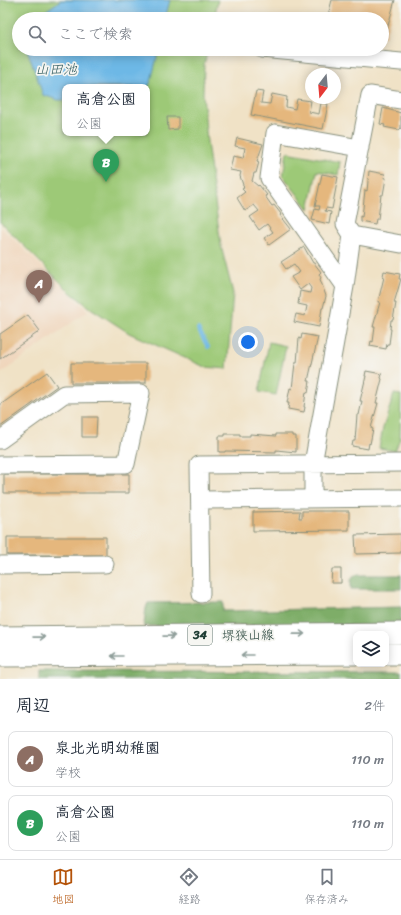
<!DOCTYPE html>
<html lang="ja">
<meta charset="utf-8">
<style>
body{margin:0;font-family:Sriracha,"Klee One",sans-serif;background:#f6f6f7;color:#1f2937}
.controls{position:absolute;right:12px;bottom:12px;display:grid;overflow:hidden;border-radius:8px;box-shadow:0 2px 10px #0003}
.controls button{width:36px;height:36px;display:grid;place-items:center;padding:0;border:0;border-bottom:1px solid #e0e1e3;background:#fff;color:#1f2937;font:20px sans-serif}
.compass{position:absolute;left:305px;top:68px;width:36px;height:36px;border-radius:50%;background:#fff;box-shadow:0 2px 10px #0003;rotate:196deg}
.you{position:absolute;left:248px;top:342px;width:14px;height:14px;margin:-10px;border:3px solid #fff;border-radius:50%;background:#1a73e8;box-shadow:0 0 0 6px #1a73e833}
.badge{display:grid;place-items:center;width:26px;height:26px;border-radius:50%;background:#b45309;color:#fff;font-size:13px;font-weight:700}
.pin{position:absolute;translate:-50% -33px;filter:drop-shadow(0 1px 2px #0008)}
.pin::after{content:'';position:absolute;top:21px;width:14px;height:12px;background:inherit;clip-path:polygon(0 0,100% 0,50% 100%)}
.popup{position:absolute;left:62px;top:84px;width:88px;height:52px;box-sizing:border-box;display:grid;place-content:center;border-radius:8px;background:#fff;filter:drop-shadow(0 1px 3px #0005);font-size:13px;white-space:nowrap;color:#747a83}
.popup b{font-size:15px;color:#1f2937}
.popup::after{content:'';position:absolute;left:50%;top:100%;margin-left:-8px;border:8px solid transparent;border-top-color:#fff}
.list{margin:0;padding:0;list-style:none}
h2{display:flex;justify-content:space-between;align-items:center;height:52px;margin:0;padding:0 16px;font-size:17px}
h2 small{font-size:13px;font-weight:400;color:#747a83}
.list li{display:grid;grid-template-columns:26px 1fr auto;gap:12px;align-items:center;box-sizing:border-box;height:56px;margin:0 8px 8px;padding:0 8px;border:1px solid #e0e1e3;border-radius:8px}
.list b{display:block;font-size:15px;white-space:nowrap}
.list p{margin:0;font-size:13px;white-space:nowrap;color:#747a83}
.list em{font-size:13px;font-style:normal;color:#747a83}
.icon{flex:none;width:22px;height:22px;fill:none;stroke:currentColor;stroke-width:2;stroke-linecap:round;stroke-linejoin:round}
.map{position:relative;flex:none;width:401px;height:679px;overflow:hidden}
.search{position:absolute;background:#fff;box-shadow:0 2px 10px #0003;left:12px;right:12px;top:12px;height:44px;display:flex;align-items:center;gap:10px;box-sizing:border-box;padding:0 14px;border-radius:22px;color:#747a83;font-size:15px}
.sheet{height:180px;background:#fff}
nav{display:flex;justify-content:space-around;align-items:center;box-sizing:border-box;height:56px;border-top:1px solid #e0e1e3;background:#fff;font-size:11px;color:#747a83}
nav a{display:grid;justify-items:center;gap:2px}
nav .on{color:#b45309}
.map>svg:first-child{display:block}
.built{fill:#f0d6bc}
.green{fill:#9dc977;stroke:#5e8356;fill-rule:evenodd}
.forest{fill:#7ead68;stroke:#4e754e}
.water{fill:#6db8e6;stroke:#467a8d}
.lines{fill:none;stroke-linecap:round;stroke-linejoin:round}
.stream{stroke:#6db8e6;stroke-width:4}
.building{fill:#e5b77d}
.minor-casing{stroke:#88907d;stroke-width:19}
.major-casing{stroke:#88907d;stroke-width:23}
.minor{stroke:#fff;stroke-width:17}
.major{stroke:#fff;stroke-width:21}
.oneway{stroke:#8f9e9a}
.labels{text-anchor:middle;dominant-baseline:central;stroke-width:3.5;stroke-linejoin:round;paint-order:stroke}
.shield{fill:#f6f6f2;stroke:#60746d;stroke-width:1}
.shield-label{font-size:12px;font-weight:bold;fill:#1f3d34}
.street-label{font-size:13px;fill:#1f3d34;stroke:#f6f6f2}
.water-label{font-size:14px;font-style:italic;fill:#325c60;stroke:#f6f6f2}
</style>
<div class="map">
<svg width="401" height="679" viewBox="0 0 401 679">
<rect width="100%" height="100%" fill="#f6f6f2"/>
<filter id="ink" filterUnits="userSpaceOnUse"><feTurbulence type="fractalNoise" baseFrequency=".025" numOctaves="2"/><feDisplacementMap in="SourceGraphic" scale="8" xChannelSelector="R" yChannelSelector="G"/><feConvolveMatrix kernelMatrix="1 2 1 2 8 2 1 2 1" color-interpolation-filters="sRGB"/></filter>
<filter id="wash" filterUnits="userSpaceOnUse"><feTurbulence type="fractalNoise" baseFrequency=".012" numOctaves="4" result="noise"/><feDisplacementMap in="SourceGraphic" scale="16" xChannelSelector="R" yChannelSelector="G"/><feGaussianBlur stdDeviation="0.9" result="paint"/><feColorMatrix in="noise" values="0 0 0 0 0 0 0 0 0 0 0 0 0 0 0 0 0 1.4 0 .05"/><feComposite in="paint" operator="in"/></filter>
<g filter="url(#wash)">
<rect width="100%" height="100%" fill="#f0e2c6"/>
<!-- built -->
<path class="built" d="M2 228 88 311 0 374V229Z"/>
<!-- green -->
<path class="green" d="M0 0H218L214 19H19V49H208L204 65 203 94 207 142 221 246 233 293 227 369 205 367 129 333 92 309 70 292 0 222ZM65 87H147V133H65Z
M287 152 340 162 338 175 317 171 309 209 283 176Z
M269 342 286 346 276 395 259 392Z
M394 394 401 395 400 438 395 451 379 448 383 428Z"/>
<!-- forest -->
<path class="forest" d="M355 575H401V589H351V580Z
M223 602V611L401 607V625L143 626C146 619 144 610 148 603Z
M39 671 401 672V679H39Z"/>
<!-- water -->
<path class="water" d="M61 0H170L165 19H34Z
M27 49H159L151 81 147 89V87H65V100H58L43 95Z"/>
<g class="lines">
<!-- stream -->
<path class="stream" d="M198 329 208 347"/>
</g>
<g id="blocks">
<!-- building -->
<path class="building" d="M332 0H395L385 37 382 36V19H327Z
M256 91 263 92 261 103 270 104 272 94 287 97 286 107 295 109 297 99 311 101 309 112 319 114 321 103 328 104 323 129 251 115Z
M383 108 401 113V128L399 130 384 127 385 125 380 124Z
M167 117H178V129L168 130Z
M237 138 263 144 257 161 259 162 256 173H254L252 181 258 186 259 185 267 195 265 196 272 206 274 205 281 214 280 215 291 229 269 245 264 238 273 232 267 224 259 230 250 217 259 211 254 205 245 211 237 198 245 192 242 189 244 188 240 176 241 172 230 170 233 156 243 158 245 148 235 146Z
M369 171 385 174 384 178H386L383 195H381L378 219H376L375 224 360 221V216L362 217 365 190 367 191Z
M322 174 338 177 332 209 326 208 325 211 331 212 329 224 312 220 315 209 319 210 320 206H315Z
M304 247 313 263H314L321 272 319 274 321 278 320 279 326 296 323 308H322L319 327 294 322 296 314 305 316 307 306 298 304 300 291 310 293 311 288 308 284 300 290 291 277 300 272 294 264 286 269 281 262Z
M384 271 400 274 399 279H401L394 303H396L393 320H391L390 329H391L389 344H387L386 349 370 346 371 341 373 342 375 327H373L380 302H378L384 277 383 276Z
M28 315 40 331 0 359V334Z
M302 334 318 337 308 381H310L308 393 306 392 304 407H305L304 412 288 409 289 403H287L290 388 292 389 295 363H297L299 338 301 339Z
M71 363H146V383H71Z
M366 371 382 374 381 378 382 379 376 403H378L371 428 373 429 370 444 369 443 368 449 352 446 353 441H355L357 415H359L362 401H360L366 376H365Z
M47 372 57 386 0 427V405Z
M82 417H97L96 437H82Z
M225 434H240V436H250V434L276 436V434H292V436H296V452L276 450V452L225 451V452H219V436H225Z
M4 474H129V493H4Z
M300 511 299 518H302V511H349V530L253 531V512Z
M401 534V553L356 554 355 535Z
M7 537H106V555H7Z
M332 569H341V583H331Z"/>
</g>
</g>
<g filter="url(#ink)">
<use href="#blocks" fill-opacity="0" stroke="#88907d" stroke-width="1"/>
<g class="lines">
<!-- minor casing -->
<g class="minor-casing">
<path id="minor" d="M262 49 401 62
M352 235 401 244
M345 286 269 178 275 133 360 148
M0 440 64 394 141 393 126 464 0 465
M313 499V464L345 286 352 235 345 224 370 95 401 100
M200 500 401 498
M0 565 105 564
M201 594 199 465 401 463"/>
</g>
<!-- major casing -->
<g class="major-casing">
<path id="major" d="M0 637 401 633
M386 654H401
M0 656 356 654"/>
</g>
<!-- minor -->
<use href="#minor" class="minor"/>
<!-- major -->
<use href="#major" class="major"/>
</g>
<!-- one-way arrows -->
<defs><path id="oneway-shaft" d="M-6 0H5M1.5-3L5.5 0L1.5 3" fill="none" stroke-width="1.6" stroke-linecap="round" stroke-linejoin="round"/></defs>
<g class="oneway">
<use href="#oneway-shaft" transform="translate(299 634) rotate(-1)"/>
<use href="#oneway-shaft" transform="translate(169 636) rotate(-1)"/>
<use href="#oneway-shaft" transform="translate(39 637) rotate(-1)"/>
<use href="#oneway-shaft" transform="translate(247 655) rotate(180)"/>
<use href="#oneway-shaft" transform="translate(117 656) rotate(180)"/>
</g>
</g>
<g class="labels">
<!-- shield labels -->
<rect class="shield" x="188" y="625" width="24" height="20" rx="3"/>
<g class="shield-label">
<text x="200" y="635">34</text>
</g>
<!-- street labels -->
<g class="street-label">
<text transform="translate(248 635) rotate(-1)">堺狭山線</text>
</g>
<!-- water labels -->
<g class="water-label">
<text x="56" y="69">山田池</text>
</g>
</g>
</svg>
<div class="controls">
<button><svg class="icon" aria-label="layers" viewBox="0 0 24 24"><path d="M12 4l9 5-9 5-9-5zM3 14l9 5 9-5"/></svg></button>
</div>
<svg class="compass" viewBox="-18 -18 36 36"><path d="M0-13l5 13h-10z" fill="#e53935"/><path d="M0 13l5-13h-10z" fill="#747a83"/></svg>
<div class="you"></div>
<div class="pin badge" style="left:39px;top:303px;background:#8d6e63">A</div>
<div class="pin badge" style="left:106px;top:182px;background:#2e9e5b">B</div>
<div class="popup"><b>高倉公園</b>公園</div>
<div class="search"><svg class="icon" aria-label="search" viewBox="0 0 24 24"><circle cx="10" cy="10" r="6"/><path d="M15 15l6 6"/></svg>ここで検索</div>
</div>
<section class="sheet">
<h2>周辺<small>2件</small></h2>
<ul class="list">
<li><span class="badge" style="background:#8d6e63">A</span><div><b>泉北光明幼稚園</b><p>学校</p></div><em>110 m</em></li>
<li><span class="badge" style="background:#2e9e5b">B</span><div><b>高倉公園</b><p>公園</p></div><em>110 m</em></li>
</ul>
</section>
<nav>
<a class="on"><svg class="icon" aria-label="map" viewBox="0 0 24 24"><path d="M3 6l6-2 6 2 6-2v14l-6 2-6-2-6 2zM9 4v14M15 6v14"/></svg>地図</a>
<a><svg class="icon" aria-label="directions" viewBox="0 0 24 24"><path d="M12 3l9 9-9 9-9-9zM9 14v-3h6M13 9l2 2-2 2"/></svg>経路</a>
<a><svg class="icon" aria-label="saved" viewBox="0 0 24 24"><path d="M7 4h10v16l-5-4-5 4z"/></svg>保存済み</a>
</nav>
